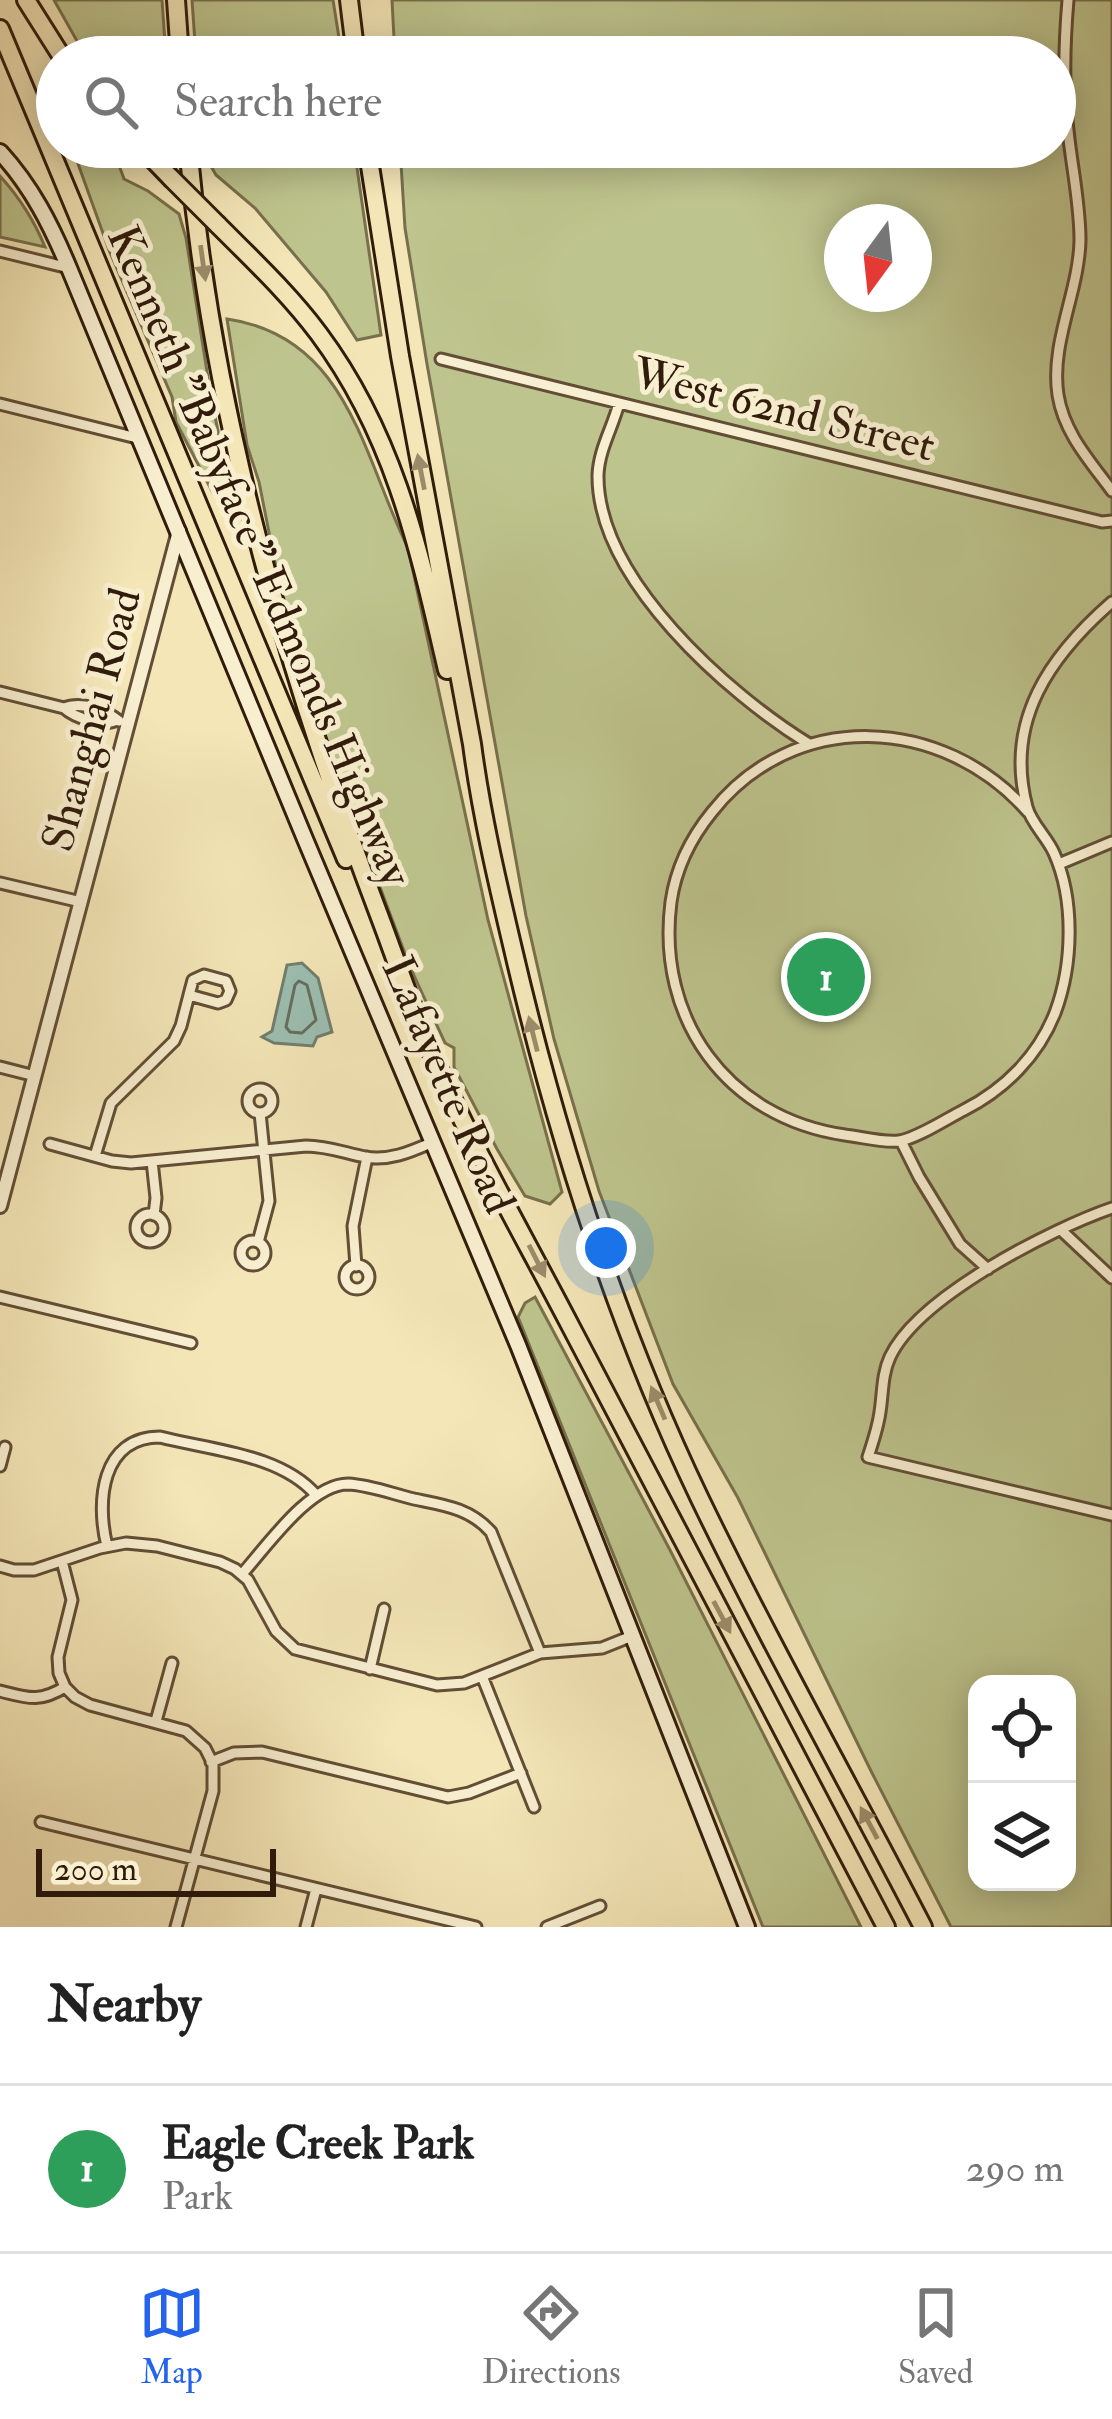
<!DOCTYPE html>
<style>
body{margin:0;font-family:"IM FELL Double Pica",serif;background:#f2f2f2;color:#222}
.controls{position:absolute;right:36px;bottom:36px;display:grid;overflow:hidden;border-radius:24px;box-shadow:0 6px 30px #0003}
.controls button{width:108px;height:108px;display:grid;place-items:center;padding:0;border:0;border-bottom:3px solid #e0e0e0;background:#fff;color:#222;font:60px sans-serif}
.compass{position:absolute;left:824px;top:204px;width:108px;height:108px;border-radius:50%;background:#fff;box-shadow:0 6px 30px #0003;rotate:195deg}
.scale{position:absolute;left:36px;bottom:30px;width:240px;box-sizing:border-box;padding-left:12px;border:6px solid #311c0b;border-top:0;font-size:33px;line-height:42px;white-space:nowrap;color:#311c0b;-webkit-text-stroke:9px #f8efd0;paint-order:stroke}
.you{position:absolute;left:606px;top:1248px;width:42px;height:42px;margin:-30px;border:9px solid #fff;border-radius:50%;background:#1a73e8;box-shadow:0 0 0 18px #1a73e833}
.badge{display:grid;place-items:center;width:78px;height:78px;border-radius:50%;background:#2563eb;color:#fff;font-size:39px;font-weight:700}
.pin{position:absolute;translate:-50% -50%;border:6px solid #fff;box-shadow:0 3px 12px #0006}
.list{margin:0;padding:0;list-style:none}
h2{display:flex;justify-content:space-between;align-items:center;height:156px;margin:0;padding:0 48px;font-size:51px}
h2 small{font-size:39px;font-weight:400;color:#767676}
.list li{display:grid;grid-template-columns:78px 1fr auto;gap:36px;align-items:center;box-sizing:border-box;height:168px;padding:0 48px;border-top:3px solid #e0e0e0}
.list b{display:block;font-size:45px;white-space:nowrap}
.list p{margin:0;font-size:39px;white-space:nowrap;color:#767676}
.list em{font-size:39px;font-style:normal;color:#767676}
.icon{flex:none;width:66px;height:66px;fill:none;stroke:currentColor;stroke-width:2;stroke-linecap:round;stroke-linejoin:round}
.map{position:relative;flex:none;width:1112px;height:1927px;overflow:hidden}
.search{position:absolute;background:#fff;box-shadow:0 6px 30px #0003;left:36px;right:36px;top:36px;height:132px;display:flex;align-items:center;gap:30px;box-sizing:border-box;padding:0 42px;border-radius:66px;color:#767676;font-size:45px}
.sheet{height:324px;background:#fff}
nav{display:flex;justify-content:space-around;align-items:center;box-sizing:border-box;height:168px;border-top:3px solid #e0e0e0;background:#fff;font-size:33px;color:#767676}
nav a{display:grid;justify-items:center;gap:6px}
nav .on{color:#2563eb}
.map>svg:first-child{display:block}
.green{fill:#bec48d;stroke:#78704c;stroke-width:3;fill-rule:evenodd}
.water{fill:#9cbfb2;stroke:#717e6f;stroke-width:3}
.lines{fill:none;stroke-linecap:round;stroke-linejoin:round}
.shore{stroke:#666e5e;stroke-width:3}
.minor-casing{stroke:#624e36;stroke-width:15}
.tertiary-casing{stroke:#624e36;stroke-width:18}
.secondary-casing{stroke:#311c0b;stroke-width:20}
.motorway-casing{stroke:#311c0b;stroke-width:22}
.minor{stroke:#f8efd0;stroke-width:9}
.tertiary{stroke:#f8efd0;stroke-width:12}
.secondary{stroke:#f8efd0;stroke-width:14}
.motorway{stroke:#f4e6b7;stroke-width:16}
.motorway-bridge-casing{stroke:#311c0b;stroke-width:22;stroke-linecap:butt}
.motorway-bridge{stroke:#f4e6b7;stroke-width:16}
.oneway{fill:#9c8b6a}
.labels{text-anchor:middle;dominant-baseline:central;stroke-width:10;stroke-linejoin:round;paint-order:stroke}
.street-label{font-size:45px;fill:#311c0b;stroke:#f8efd0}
</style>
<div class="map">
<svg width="1112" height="1927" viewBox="0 0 1112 1927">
<rect width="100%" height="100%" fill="#f4e6b7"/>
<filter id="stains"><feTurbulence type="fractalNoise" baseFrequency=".00167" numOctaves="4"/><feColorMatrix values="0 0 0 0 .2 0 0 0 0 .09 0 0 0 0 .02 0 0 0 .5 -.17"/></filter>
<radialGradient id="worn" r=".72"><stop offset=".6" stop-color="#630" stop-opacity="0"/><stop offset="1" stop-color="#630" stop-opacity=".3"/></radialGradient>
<!-- green -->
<path class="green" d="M54 0H162L166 57H86Z
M192 0H333L342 57H196Z
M392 0H1112V1927H951L871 1771 738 1498 673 1384 599 1191 554 1039 526 916 427 364 405 228 400 147H1055V57H395ZM842 222H914V294H842ZM977 1684H1067V1882H977Z
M72 147C108 147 112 144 124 179L148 191 179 214 186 238 211 397 230 489 214 495 176 422 172 397 109 250Z
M205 147H354L381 335 357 340 326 292 255 208 216 175 208 161Z
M0 176C20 198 34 220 45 247L0 237Z
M227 319C348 336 363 457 408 548L488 920 562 1192 550 1204 525 1196 497 1149 454 1067V1048L445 1043 410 967 316 717 283 603 259 482 247 445Z
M535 1297 670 1550 861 1927H763L518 1317 525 1303Z"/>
<!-- water -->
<path class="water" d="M302 963 318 978 332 1032 317 1037 313 1046 274 1043 262 1037 272 1031 287 965Z"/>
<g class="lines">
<!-- shore -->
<path class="shore" d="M299 981 307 985 316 1020 302 1033 290 1032 286 1027 295 985Z"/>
<!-- minor casing -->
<g class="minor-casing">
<path id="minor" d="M1068 0C1064 46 1063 93 1069 139 1073 173 1080 206 1080 240 1079 292 1050 343 1058 395 1064 433 1090 461 1112 491
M0 251 69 268
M441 359 1102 522 1112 521
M619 403C613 427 599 449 598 475 597 579 728 694 809 744
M0 404 141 439
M0 692 64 708C75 718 103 727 117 720
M64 708C81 701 106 710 119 721
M1028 812C943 715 794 708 712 812 690 839 676 867 671 902 656 1019 727 1118 845 1135 862 1137 883 1143 899 1141 916 1139 948 1118 964 1110 1005 1089 1038 1056 1055 1013 1073 965 1075 900 1054 853 1047 837 1031 823 1027 807 1004 721 1050 656 1112 602
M1059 864 1112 842
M0 883 81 902
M204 975 226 981 230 991 226 1000 218 1003 189 995 193 980Z
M0 1067 35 1076
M248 1101a12 12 0 1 1 24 0a12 12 0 1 1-24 0Z
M901 1141 919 1177 960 1244 988 1269
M50 1144 112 1161 131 1163 306 1146C327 1146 345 1153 365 1157 390 1161 410 1152 433 1142
M95 1156 111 1103 174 1041 181 1026 189 995
M152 1161 156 1198 154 1215
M1112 1208C1051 1229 918 1297 890 1357 882 1374 883 1393 880 1412 878 1427 873 1442 868 1457L1112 1515
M136 1228a14 14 0 1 1 28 0a14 14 0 1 1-28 0Z
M1061 1230 1112 1278
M241 1253a12 12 0 1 1 24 0a12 12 0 1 1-24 0Z
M258 1242 269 1201 260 1113
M345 1277a12 12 0 1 1 24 0a12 12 0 1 1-24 0Z
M356 1266 353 1226 367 1157
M0 1297 191 1343
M0 1466 5 1447
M107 1546C96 1502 101 1437 160 1437 210 1450 281 1454 316 1495
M62 1561 72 1600 58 1657 59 1673 65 1687 75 1697 90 1705 186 1731 205 1748 213 1764V1791L176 1927
M0 1566 14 1570H34L100 1548 126 1543 157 1546 220 1562 235 1569 248 1580 276 1631 295 1649 437 1685 464 1683 540 1653 602 1648 632 1636
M242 1574C267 1546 310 1484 348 1484 370 1485 393 1494 414 1499 443 1505 470 1508 491 1532L540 1653
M370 1669 384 1609
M482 1676 534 1807
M0 1691C28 1698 39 1703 65 1687
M156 1721 172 1663
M211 1762 234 1753 262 1752 448 1797 469 1793 521 1773
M41 1822 476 1927
M306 1927 316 1889
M547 1927 600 1906"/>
</g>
<!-- tertiary casing -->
<g class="tertiary-casing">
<path id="tertiary" d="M0 1206 179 531"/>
</g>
<!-- secondary casing -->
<g class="secondary-casing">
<path id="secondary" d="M0 152C32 187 51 225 69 268L305 839 518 1345 747 1927"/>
</g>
<!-- motorway casing -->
<g class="motorway-casing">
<path id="motorway" d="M26 0 62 57
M176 0 180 57
M349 0 356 57
M0 29 346 859
M141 147 171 178
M188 147C212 411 285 668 379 915 395 957 409 1000 427 1042 468 1140 522 1233 571 1327 675 1528 782 1727 886 1927
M367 147 400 356 472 744C481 813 497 881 513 949 557 1138 616 1324 700 1499 770 1644 849 1784 923 1927
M218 225C253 260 289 294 319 334 395 436 419 550 447 670"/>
</g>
<!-- minor -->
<use href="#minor" class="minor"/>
<!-- tertiary -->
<use href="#tertiary" class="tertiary"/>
<!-- secondary -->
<use href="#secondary" class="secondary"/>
<!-- motorway -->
<use href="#motorway" class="motorway"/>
<!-- motorway-bridge casing -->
<g class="motorway-bridge-casing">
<path id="motorway-bridge" d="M171 178 218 225"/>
</g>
<!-- motorway-bridge -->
<use href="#motorway-bridge" class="motorway-bridge"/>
</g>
<!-- one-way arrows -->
<defs><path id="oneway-solid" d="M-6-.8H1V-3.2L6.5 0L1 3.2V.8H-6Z" transform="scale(3)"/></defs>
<g class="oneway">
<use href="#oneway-solid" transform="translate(203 263) rotate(82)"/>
<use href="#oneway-solid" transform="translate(421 472) rotate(-101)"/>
<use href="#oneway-solid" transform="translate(533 1034) rotate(-104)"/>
<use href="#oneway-solid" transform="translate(537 1261) rotate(63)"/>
<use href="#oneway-solid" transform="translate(658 1403) rotate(-113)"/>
<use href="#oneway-solid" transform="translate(722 1617) rotate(62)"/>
<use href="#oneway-solid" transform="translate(869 1823) rotate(-118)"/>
</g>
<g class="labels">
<!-- street labels -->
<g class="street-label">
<text transform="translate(784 410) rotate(14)">West 62nd Street</text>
<text transform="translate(259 556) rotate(67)">Kenneth "Babyface" Edmonds Highway</text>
<text transform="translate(92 720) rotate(-75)">Shanghai Road</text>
<text transform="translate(448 1085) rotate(67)">Lafayette Road</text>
</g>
</g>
<rect width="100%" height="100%" filter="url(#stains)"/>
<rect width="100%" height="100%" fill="url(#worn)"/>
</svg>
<div class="controls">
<button><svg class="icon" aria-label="locate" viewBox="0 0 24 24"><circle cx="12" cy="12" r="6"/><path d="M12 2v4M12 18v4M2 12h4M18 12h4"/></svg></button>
<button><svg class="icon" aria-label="layers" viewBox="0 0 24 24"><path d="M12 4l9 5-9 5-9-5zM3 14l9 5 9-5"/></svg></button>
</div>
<svg class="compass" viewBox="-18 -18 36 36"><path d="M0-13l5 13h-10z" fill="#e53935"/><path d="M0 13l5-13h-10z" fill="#767676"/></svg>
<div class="scale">200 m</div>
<div class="you"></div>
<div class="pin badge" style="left:826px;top:977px;background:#2e9e5b">1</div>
<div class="search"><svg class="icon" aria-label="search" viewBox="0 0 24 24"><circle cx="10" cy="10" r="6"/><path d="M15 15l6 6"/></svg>Search here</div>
</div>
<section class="sheet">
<h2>Nearby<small></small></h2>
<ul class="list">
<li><span class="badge" style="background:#2e9e5b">1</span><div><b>Eagle Creek Park</b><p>Park</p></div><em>290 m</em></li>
</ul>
</section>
<nav>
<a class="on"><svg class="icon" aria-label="map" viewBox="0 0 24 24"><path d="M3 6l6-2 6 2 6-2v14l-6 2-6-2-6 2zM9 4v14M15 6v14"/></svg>Map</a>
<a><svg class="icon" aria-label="directions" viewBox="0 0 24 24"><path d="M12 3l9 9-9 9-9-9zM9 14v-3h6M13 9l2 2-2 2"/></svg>Directions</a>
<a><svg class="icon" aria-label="saved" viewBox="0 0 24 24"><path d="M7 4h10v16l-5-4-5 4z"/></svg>Saved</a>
</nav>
